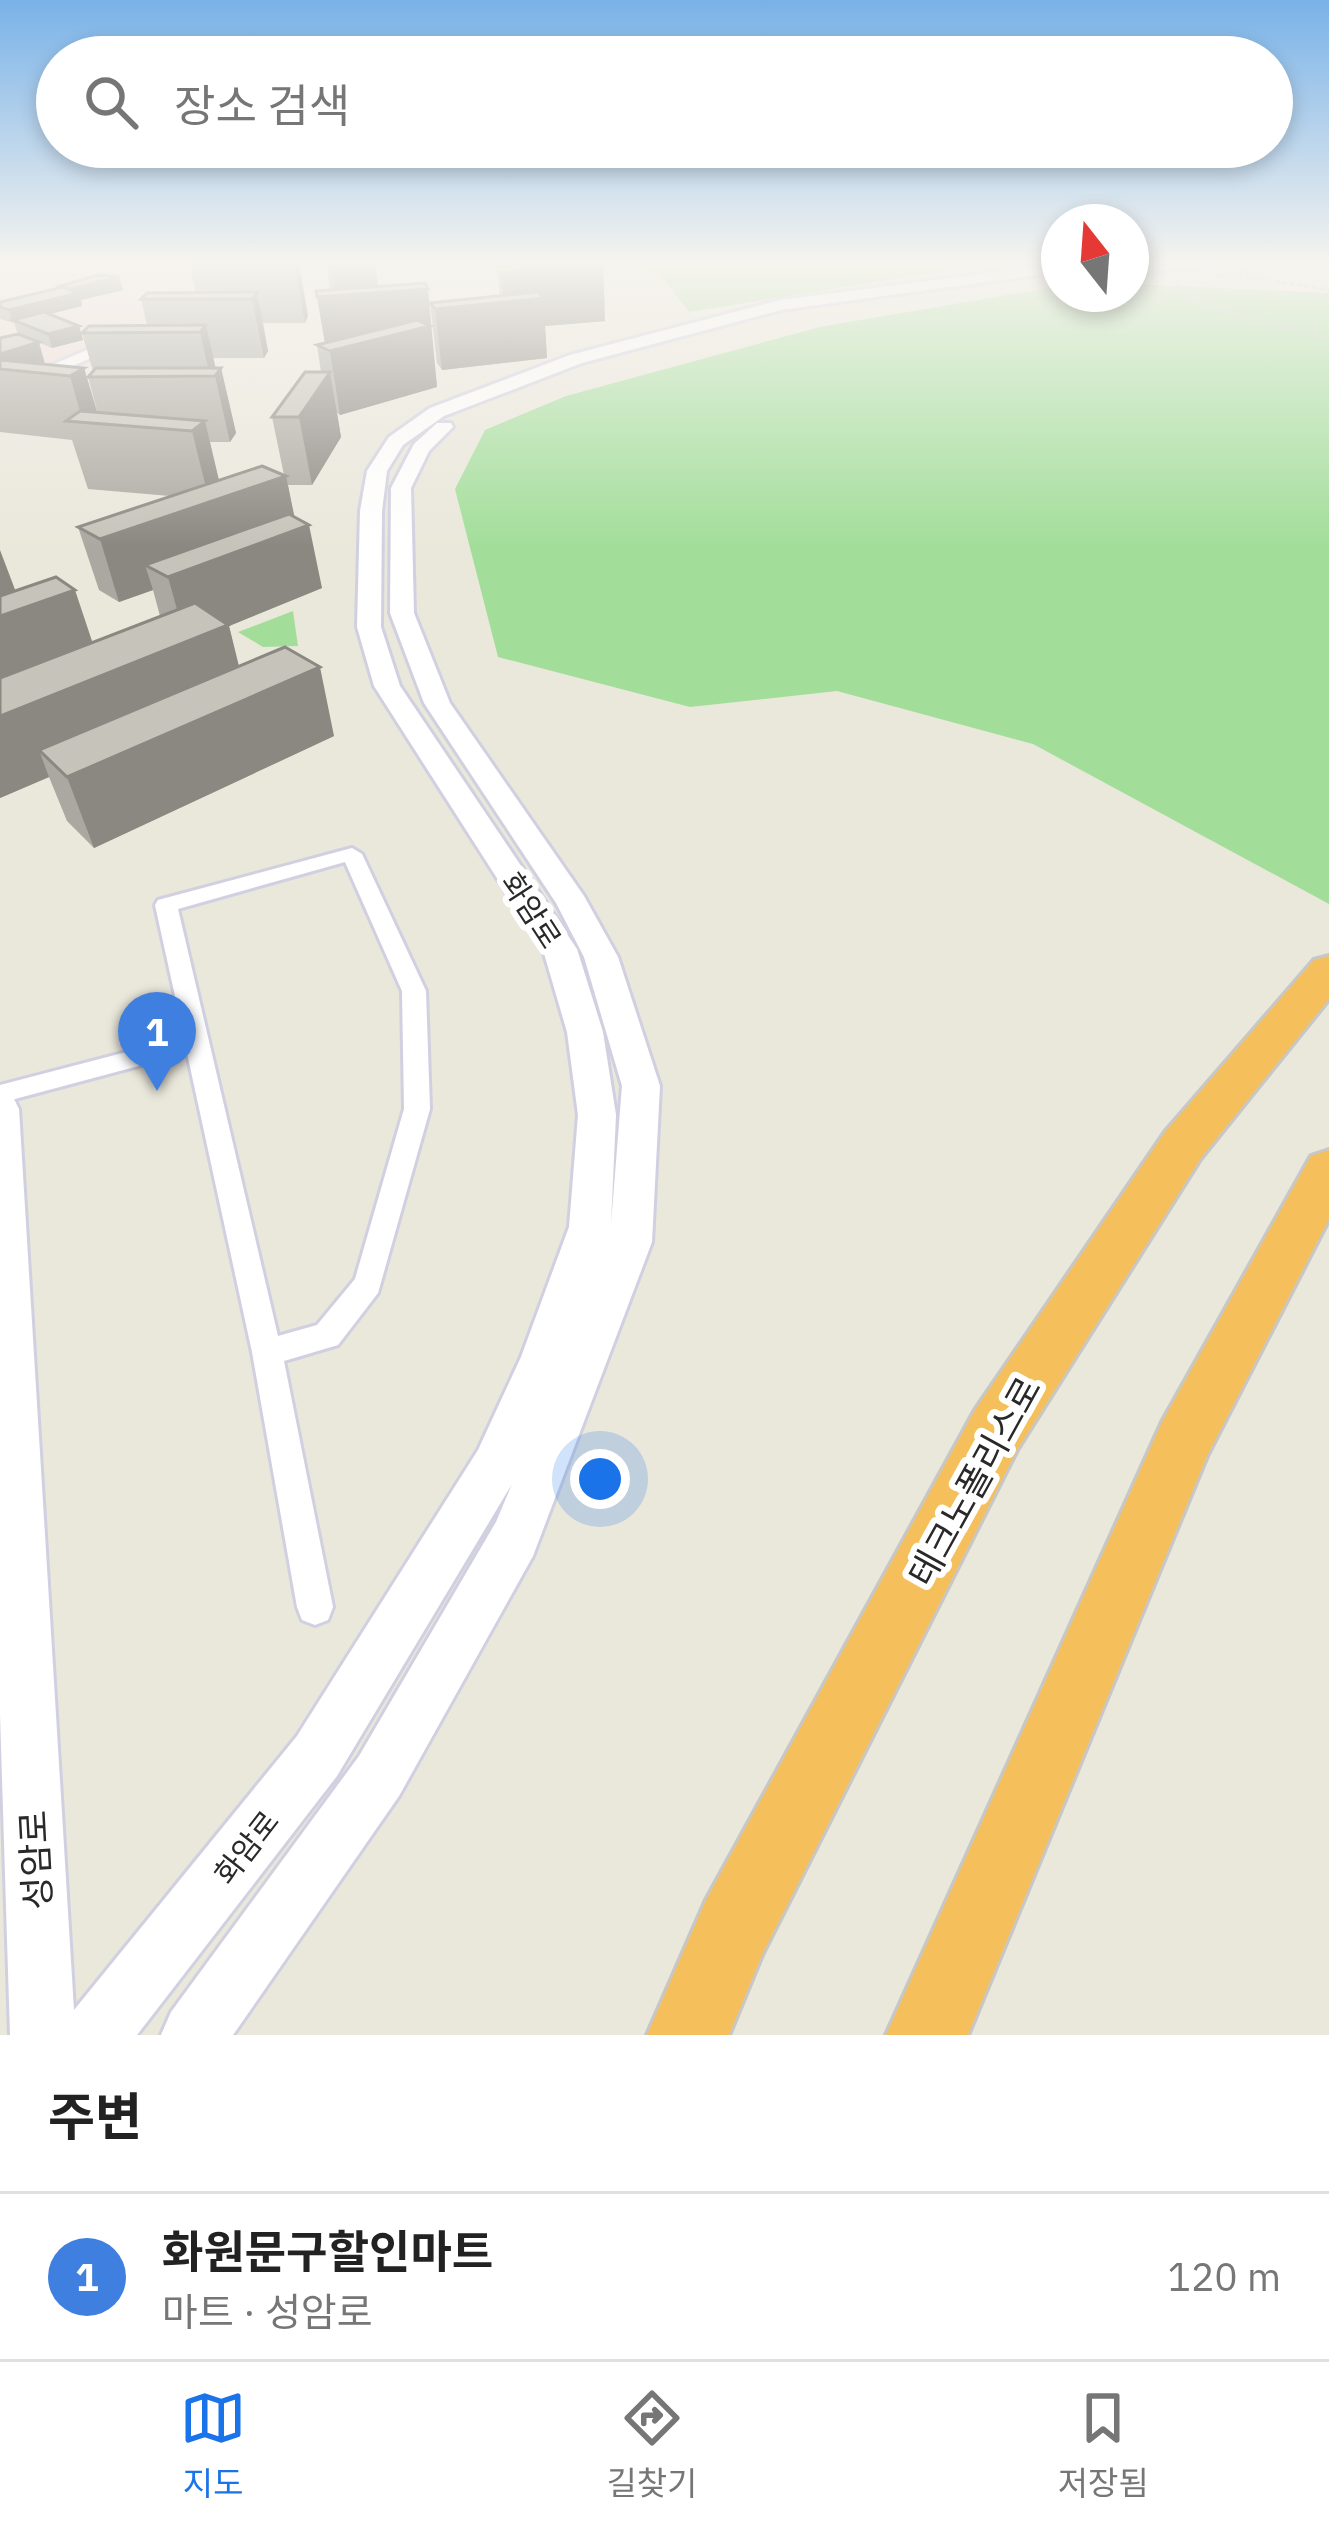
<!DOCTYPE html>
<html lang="ko">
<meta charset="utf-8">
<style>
body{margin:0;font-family:"IBM Plex Sans","Noto Sans KR",sans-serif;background:#f2f2f2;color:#222}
.compass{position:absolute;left:1041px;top:204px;width:108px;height:108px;border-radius:50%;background:#fff;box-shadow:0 6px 18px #0003;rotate:343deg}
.you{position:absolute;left:600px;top:1479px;width:42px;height:42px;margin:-30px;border:9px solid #fff;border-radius:50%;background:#1a73e8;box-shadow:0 0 0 18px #1a73e833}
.badge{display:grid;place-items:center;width:78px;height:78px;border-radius:50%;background:#1a73e8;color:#fff;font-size:39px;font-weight:700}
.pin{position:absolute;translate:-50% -99px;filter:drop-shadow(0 3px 6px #0008)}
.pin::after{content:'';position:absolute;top:63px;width:42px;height:36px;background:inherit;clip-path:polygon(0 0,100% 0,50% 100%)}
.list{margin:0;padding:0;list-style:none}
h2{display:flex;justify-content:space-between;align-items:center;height:156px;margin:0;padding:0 48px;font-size:51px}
h2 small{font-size:39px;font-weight:400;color:#767676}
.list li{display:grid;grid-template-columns:78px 1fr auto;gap:36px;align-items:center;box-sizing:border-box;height:168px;padding:0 48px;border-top:3px solid #e0e0e0}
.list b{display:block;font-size:45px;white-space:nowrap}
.list p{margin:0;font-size:39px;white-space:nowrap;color:#767676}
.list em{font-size:39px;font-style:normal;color:#767676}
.icon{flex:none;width:66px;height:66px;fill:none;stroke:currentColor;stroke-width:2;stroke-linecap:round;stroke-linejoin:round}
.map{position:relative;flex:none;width:1329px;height:2035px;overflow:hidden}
.search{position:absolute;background:#fff;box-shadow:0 6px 18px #0003;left:36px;right:36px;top:36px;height:132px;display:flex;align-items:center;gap:30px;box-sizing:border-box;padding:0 42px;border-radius:66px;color:#767676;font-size:45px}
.sheet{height:324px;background:#fff}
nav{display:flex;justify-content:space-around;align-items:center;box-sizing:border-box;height:168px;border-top:3px solid #e0e0e0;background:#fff;font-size:33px;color:#767676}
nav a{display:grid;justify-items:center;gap:6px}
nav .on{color:#1a73e8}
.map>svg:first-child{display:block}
.medical{fill:#f1dcd8}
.green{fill:#a2de9a}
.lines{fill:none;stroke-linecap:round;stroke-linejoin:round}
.street-casing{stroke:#d1d0e1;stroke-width:6}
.secondary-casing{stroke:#d1d0e1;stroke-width:6}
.highway-casing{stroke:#c7c7c7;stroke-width:6}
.path{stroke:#c7c7c7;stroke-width:3;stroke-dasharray:4.5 3;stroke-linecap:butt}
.street{fill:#fff;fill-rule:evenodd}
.secondary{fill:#fff;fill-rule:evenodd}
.highway{fill:#f5c05b;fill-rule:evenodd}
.wall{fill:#aaa8a0}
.shaded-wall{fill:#8b8882}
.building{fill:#c6c3ba;stroke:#8b8882;stroke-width:3}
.labels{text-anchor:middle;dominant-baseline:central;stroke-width:12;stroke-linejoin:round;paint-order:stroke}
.street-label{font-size:30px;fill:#292929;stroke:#fff}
.near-street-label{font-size:36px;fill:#292929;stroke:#fff}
</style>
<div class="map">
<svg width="1329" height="2035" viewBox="0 0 1329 2035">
<rect width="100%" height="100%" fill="#eae7db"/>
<!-- medical -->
<path class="medical" d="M0 263H278L0 387Z"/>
<!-- green -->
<path class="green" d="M594 263H962L968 267 689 312 659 273Z
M1131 284 1329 293V904L1033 744 837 691 690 707 498 657 455 489 485 430 566 396 820 327 1059 286V294H1131Z
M293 611 298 646 263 647 238 632Z"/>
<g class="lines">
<!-- street casing -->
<g class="street-casing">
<path id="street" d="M352 848 362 854 426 991 430 1109 378 1293 338 1345 284 1361 333 1607 328 1620 315 1625 302 1620 297 1607 252 1352 187 1053 0 1103V1085L184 1037 155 905 158 900ZM345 862 402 991 404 1109 355 1279 317 1325 278 1336 178 909Z"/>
</g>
<!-- secondary casing -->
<g class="secondary-casing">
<path id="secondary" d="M1207 263 1200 267 1131 273V265Z
M1059 264V272L781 310 582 363 444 416 403 445 387 471 382 511 381 627 400 686 577 949 603 1032 616 1115 611 1224 622 1086 584 957 556 903 424 703 390 613 391 488 414 444 437 423H451L453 427 429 451 411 488 414 613 450 703 584 896 618 957 660 1086 652 1242 533 1556 399 1796 233 2035H161L171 2012 359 1756 496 1522 512 1484 337 1776 137 2035H10L0 1714V1095L14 1099 19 1109 74 2010 297 1736 478 1450 521 1357 569 1227 578 1115 567 1032 543 950 374 686 357 627 360 511 367 471 389 437 430 408 570 355 780 300Z
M127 333 141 336 0 398V387Z"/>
</g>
<!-- highway casing -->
<g class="highway-casing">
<path id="highway" d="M1329 956V999L1201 1158 1017 1450 762 1955 729 2035H647L706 1900 975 1410 1165 1132 1314 960Z
M1329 1150V1219L1207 1456 968 2035H886L1162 1422 1311 1156Z"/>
</g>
<!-- path -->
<path class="path" d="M1238 275 1329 290
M1214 277 1247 271 1229 263
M1179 285 1175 290 1211 308 1329 338"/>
<!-- street -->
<use href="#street" class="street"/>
<!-- secondary -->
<use href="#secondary" class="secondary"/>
<!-- highway -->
<use href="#highway" class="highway"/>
</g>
<!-- wall -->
<path class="wall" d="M194 263H299L308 316 305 323H263L268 351 264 358H213L215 368H221L236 433 230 442H210L219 480 284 475 272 417 321 372 317 345 325 343 316 291 330 290 326 263H375L378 286 434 348H433L437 387 340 415 337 413 341 437 312 485H288L294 517 322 588 229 626 239 666 334 736 94 848 67 821 49 777 0 798 15 591 93 642 160 616 153 590 119 602 99 590 78 527 170 496 88 489 72 440 0 432V338L45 364 84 368 98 413 88 377 93 371 82 333 147 325 141 299 196 293 190 266Z
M603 265 605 321 545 326 547 358 442 370 437 363 430 303 500 296 497 267Z
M119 277 123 290 81 300 82 306 49 314 79 326 83 340 52 348 18 334 14 323 0 319V302Z"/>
<!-- shaded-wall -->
<path class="shaded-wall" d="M297 263H299L308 316 305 323 295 266Z
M375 263 379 292 428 289 437 387 340 415 330 351 326 349 317 297 336 295 331 267Z
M603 265 605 321 545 326 547 358 442 370 435 309 504 302 501 272Z
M119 277 123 290 81 300 82 306 19 322 13 320V323L9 310 70 289Z
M257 292 268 351 264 358 252 299Z
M206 325 217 374 221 368 236 433 230 442 215 376H210L200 332Z
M79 326 83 340 52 348 48 334Z
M39 342 45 364 0 369V354Z
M84 368 100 423 83 422 70 376Z
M330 372 341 437 312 485 299 417Z
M205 421 221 490 209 500 192 431Z
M286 476 297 529 309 525 322 588 229 626 245 692 39 750 49 777 0 798V716L186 642 168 577 145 565 153 590 119 602 100 539Z
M0 550 22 608 75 590 97 656 0 693Z
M320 667 334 736 94 848 67 777Z"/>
<!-- building -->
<path class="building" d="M194 263H297L295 266H190Z
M327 263H374V264L331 267Z
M558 263H601L603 265 501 272 497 267Z
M98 275 119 277 70 289 60 286Z
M425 283 428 289 317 297 316 291Z
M63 287 79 293 9 310 0 307V302Z
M257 292 252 299H141L147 293Z
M538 292 544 298 435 309 430 303Z
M44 312 79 326 48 334 13 320Z
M417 320 430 326 330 351 317 345Z
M206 325 200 332 82 333 89 326Z
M18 334 39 342 0 354V338Z
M0 360 84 368 70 376 0 369Z
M96 368H221L215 376 88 377Z
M305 372H330L299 417H272Z
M80 411 205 421 192 431 66 421Z
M262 466 286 476 100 539 78 527Z
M289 514 309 525 168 577 145 565Z
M56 577 75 590 0 616V596Z
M195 603 228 625 0 716V678Z
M285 647 320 667 67 777 39 750Z"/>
<!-- sky -->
<linearGradient id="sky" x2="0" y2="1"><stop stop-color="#79b2e8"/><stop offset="0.48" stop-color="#f6f4ef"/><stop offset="1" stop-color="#f6f4ef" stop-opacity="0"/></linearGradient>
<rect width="1329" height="547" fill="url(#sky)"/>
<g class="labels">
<!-- street labels -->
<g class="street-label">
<text transform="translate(532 910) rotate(57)">화암로</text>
<text transform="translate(246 1847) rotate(-52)">화암로</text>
</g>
<!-- near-street labels -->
<g class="near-street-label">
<text transform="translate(974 1481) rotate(-61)">테크노폴리스로</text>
<text transform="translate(35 1860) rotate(-93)">성암로</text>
</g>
</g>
</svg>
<svg class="compass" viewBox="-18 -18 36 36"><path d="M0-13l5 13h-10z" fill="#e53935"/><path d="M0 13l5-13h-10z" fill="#767676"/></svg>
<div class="you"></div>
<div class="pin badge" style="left:157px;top:1091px;background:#3f7fe0">1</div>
<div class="search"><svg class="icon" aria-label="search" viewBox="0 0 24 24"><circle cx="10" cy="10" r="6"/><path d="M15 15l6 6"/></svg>장소 검색</div>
</div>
<section class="sheet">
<h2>주변<small></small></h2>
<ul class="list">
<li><span class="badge" style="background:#3f7fe0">1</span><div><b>화원문구할인마트</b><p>마트 · 성암로</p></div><em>120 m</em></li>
</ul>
</section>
<nav>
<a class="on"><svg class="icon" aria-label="map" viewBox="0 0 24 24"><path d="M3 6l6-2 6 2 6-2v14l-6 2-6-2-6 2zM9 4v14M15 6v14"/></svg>지도</a>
<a><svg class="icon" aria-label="directions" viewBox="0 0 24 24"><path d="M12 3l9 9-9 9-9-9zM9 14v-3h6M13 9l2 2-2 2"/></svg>길찾기</a>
<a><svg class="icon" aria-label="saved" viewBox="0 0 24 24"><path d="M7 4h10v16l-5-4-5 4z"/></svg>저장됨</a>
</nav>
